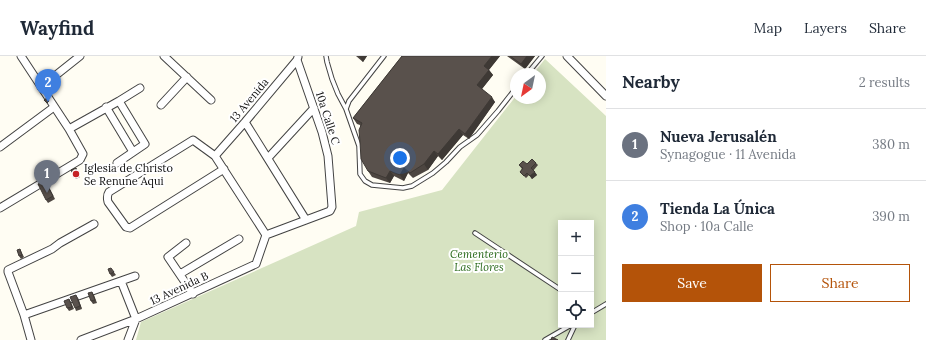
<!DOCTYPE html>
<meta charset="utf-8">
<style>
body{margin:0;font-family:Lora,serif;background:#f2f2f3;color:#1f2937}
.controls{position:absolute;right:12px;bottom:12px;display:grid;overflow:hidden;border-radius:0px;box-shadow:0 2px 10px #0003}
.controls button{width:36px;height:36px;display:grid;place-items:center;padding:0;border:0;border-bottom:1px solid #e0e1e3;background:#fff;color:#1f2937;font:20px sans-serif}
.compass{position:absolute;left:510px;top:12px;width:36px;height:36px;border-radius:50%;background:#fff;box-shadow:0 2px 10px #0003;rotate:213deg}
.you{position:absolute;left:400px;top:102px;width:14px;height:14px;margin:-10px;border:3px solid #fff;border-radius:50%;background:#1a73e8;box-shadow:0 0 0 6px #1a73e833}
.badge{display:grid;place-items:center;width:26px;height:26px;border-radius:50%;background:#b45309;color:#fff;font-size:13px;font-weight:700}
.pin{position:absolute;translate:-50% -33px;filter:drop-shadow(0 1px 2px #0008)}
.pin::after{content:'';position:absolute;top:21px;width:14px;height:12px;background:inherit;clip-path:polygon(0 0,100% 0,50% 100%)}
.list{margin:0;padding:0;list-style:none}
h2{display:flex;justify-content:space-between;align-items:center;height:52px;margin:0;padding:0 16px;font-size:17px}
h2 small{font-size:13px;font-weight:400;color:#747a83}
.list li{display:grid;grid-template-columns:26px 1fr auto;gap:12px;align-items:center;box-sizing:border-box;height:72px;padding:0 16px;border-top:1px solid #e0e1e3}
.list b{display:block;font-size:15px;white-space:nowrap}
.list p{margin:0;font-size:13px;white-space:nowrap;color:#747a83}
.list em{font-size:13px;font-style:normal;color:#747a83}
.actions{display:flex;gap:8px;padding:12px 16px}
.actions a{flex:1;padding:9px 0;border:1px solid #b45309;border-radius:0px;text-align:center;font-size:14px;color:#b45309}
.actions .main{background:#b45309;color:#fff}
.icon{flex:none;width:22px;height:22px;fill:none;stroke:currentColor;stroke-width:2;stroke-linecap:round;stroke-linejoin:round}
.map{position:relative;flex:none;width:606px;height:284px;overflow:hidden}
header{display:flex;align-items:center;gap:24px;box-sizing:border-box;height:56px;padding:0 20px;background:#fff;border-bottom:1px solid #e0e1e3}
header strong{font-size:19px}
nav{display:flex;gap:22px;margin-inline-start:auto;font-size:14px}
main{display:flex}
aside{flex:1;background:#fff}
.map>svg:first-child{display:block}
.cemetery{fill:#d7e3c2;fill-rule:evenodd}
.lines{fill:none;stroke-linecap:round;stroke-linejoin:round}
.service-casing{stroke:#434343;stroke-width:5.5}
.minor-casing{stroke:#434343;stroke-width:9}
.service{stroke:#fff;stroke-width:3.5}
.minor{stroke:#fff;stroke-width:7}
.wall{fill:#4d4641}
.shaded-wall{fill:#3e3935}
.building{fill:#59514c;stroke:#3e3935}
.poi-dot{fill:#c52226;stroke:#fff;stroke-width:1.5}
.labels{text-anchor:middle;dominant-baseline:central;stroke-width:4;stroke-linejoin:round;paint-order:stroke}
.street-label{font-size:11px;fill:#101010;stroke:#fff}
.poi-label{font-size:11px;fill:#101010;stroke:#fff;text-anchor:start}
.park-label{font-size:11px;font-style:italic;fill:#2b6b1d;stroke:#fff}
</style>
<header>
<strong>Wayfind</strong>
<nav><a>Map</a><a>Layers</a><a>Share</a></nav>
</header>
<main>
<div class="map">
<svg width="606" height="284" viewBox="0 0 606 284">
<rect width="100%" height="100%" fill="#fffdf3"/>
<!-- cemetery -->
<path class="cemetery" d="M545 3 606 60V284H136L141 266 356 170 359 156 442 134 516 40V42H540V18H533ZM561 167H591V269H561Z"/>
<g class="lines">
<!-- service casing -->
<g class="service-casing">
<path id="service" d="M326 0 327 6 332 23 338 38 346 53 359 90 360 118 365 125 372 129 403 132 412 130 433 117 446 106 460 91 477 79 498 55 516 32
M527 18 542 0
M346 53 349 45 384 0
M475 177 561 234
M591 257 606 248
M545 284 571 269
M568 284 575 269"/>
</g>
<!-- minor casing -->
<g class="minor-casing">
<path id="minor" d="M164 0 211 44
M567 0 606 40
M41 31 80 0
M161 49 187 21
M106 51 133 96
M245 66 306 164
M69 73 119 45 140 32
M0 91 54 51
M215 100 245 66 297 4 298 1
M268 102 314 52
M117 107 145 88 119 45
M224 113 130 172 126 171 108 146C107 142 107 139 109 136L193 84 215 100 266 179
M0 152 80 104 83 98 69 73 21 0
M266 179 330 155 332 151 328 100 322 76 297 4
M186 187 168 201 193 238
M180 218 239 183
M121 225 136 263 128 284
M24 259 135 220
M31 284 24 259 8 216V214L52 193 60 187 94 168
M81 284 136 263 256 208 266 179"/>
</g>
<!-- service -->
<use href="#service" class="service"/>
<!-- minor -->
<use href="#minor" class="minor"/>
</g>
<!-- wall -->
<path class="wall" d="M356 0H367L363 6Z
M402 0H500L489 14 493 19 482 33 495 46 469 83 463 79 442 104 438 100 428 114 413 122 408 117 404 125 394 120 390 127 372 121 368 115 360 69 357 68 353 62Z
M507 0H535L525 13Z
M536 107 538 109 533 115 537 119 532 123 529 119 526 122 520 116 522 113 519 109Z
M76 112 80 121 76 123 71 114Z
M47 127 55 143 48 147 46 144Z
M20 193 24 201 21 203 19 200Z
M113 215 116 219 112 221 110 218Z
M92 236 94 239 97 247 93 248 91 245Z
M78 242 82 253 76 255 75 252Z
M69 243 71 246 74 253 69 255 67 252Z"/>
<!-- shaded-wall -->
<path class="shaded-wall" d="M359 0H367L363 6Z
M492 0H500L487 16 484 10Z
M527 0H535L525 13 521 8Z
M489 14 493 19 481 34 477 29Z
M492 41 495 46 469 83 465 78Z
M459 73 463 79 442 104 438 98Z
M434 95 438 100 428 114 424 108Z
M404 112 408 117 404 125 400 119Z
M390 115 394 120 390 127 386 122Z
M535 116 537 119 532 123 530 120Z
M76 239 78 242 82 253 80 250Z"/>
<!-- building -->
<path class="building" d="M402 0H492L484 10 489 14 477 29 492 41 465 78 459 73 438 98 434 95 424 108 410 117 404 112 400 119 390 115 386 122 368 115 361 103 360 86 359 74 362 67 353 62Z
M510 0H527L521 8Z
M47 42 49 45 47 47 44 44Z
M532 103 536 107 531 112 535 116 530 120 527 117 524 120 520 116 523 112 519 109 523 105 527 108Z
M76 112 79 120 75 122 71 114Z
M45 125 53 140 46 144 38 128Z
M20 193 22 199 19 200 17 194Z
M111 212 114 216 110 218 108 213Z
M92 236 95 244 91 245 88 237Z
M76 239 80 250 75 252 70 241Z
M69 243 72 251 67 252 64 245Z
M552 281 558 284H551Z"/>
<!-- markers -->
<circle class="poi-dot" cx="76" cy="118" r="4"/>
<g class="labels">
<!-- street labels -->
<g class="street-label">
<text transform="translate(249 44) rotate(-50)">13 Avenida</text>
<text transform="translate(328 62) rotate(72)">10a Calle C</text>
<text transform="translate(179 232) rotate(-25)">13 Avenida B</text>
</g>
<!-- poi labels -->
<g class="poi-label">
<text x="84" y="112">Iglesia de Christo<tspan x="84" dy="13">Se Renune Aqui</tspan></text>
</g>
<!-- park labels -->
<g class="park-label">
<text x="479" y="198">Cementerio<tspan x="479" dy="13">Las Flores</tspan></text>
</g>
</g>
</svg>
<div class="controls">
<button>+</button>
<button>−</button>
<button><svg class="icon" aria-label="locate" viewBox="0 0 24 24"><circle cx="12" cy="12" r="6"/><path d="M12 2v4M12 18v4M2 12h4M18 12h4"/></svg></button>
</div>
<svg class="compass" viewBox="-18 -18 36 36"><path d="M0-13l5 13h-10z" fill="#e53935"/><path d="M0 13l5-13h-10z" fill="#747a83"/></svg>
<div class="you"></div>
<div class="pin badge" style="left:47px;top:137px;background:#6b7280">1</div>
<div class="pin badge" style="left:48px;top:46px;background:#3f7fe0">2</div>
</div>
<aside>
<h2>Nearby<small>2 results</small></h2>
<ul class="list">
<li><span class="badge" style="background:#6b7280">1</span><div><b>Nueva Jerusalén</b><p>Synagogue · 11 Avenida</p></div><em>380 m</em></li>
<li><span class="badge" style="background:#3f7fe0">2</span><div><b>Tienda La Única</b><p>Shop · 10a Calle</p></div><em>390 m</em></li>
</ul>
<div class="actions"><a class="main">Save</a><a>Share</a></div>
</aside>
</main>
